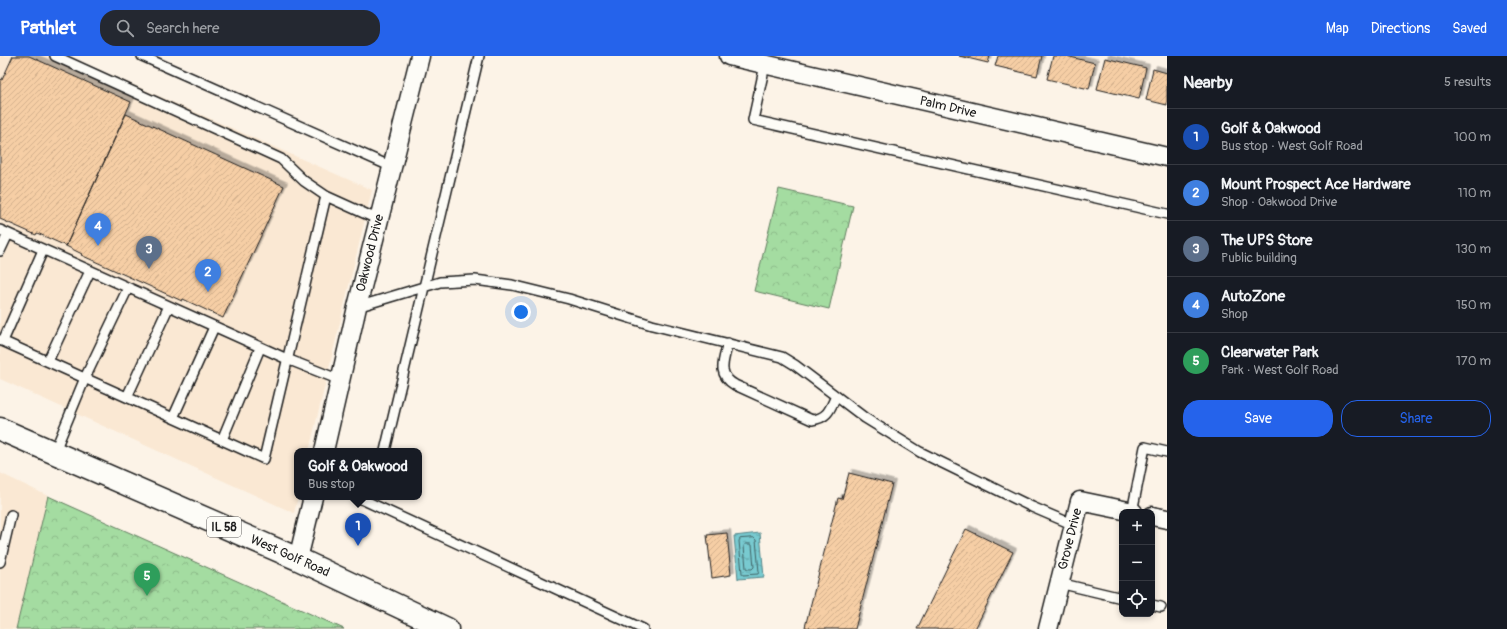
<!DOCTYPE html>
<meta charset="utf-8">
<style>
body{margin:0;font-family:Pangolin,sans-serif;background:#242831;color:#f1f3f6}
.controls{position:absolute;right:12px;bottom:12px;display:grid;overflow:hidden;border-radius:8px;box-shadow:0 2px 6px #0003}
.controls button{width:36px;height:36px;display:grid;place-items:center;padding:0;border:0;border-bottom:1px solid #363941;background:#171b24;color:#f1f3f6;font:20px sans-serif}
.you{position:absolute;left:521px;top:256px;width:14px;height:14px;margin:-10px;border:3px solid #fff;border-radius:50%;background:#1a73e8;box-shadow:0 0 0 6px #1a73e833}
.badge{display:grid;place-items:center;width:26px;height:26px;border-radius:50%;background:#2563eb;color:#fff;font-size:13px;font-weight:700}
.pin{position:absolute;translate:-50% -33px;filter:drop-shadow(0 1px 2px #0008)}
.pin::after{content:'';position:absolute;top:21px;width:14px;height:12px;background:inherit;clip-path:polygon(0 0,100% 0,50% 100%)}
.popup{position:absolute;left:294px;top:392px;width:128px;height:52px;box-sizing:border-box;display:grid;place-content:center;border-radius:8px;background:#171b24;filter:drop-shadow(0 1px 3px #0005);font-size:13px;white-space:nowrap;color:#9ea1a6}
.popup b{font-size:15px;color:#f1f3f6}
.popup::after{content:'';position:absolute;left:50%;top:100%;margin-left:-8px;border:8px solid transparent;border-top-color:#171b24}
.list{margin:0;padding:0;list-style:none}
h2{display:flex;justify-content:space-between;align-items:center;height:52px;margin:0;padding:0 16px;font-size:17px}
h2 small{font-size:13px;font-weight:400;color:#9ea1a6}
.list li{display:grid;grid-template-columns:26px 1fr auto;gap:12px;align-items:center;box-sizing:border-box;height:56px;padding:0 16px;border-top:1px solid #363941}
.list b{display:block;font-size:15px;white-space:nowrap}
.list p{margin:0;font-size:13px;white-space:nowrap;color:#9ea1a6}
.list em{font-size:13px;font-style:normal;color:#9ea1a6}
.actions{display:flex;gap:8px;padding:12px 16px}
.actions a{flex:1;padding:9px 0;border:1px solid #2563eb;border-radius:16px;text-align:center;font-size:14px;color:#2563eb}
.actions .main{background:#2563eb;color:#fff}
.icon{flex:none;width:22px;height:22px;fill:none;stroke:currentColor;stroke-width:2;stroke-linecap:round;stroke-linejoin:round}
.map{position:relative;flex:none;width:1167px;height:573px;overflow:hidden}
header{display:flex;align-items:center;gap:24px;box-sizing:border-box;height:56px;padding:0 20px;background:#2563eb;color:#fff}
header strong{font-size:19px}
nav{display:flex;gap:22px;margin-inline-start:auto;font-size:14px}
.search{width:280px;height:36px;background:#242831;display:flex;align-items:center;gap:10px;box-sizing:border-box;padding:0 14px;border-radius:16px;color:#9ea1a6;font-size:15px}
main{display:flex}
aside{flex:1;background:#171b24}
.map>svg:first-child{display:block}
.built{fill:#fae8d3}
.park{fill:url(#park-crowns);stroke:#607c5e}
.water{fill:url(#water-ripples);stroke:#538488}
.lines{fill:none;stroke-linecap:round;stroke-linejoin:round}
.shore{stroke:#416264;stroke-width:1}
.building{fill:url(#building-hatch);stroke:#1c1c1c;filter:url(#shadow)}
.service-casing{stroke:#1c1c1c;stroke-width:12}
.minor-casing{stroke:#1c1c1c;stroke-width:21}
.primary-casing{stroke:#1c1c1c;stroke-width:25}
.service{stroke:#fdfcf7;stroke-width:9}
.minor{stroke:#fdfcf7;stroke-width:18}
.primary{stroke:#fdfcf7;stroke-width:22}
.labels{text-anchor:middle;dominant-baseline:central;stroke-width:3;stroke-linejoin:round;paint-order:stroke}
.shield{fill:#fdfcf7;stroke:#605f5e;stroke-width:1}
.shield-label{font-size:12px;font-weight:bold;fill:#1c1c1c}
.street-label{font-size:13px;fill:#1c1c1c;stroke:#fdfcf7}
</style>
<header>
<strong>Pathlet</strong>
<div class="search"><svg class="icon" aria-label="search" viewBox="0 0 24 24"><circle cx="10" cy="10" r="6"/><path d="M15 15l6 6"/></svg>Search here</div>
<nav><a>Map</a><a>Directions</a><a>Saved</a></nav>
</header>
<main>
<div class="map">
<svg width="1167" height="573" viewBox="0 0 1167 573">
<defs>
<pattern id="park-crowns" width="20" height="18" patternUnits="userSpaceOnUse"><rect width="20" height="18" fill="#a4dca1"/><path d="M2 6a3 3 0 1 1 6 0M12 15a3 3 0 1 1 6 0" fill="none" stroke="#8dbc8a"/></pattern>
<pattern id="water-ripples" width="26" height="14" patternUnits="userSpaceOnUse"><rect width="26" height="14" fill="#78cad0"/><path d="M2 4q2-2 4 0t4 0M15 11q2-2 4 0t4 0" fill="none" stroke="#67adb2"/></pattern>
<pattern id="building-hatch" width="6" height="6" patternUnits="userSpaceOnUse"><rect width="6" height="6" fill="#f6cea5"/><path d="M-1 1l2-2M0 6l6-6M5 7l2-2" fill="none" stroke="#d2b08d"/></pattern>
<filter id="shadow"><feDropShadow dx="3.5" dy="-3.5" stdDeviation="0" flood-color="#0004"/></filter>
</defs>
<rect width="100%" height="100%" fill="#fcf3e7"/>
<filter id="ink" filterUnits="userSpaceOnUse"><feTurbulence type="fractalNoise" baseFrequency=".025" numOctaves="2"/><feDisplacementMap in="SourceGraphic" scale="8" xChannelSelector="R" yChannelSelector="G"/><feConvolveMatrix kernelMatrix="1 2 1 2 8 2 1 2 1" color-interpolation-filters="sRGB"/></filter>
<g filter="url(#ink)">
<!-- built -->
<path class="built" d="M0 0H68L372 134 309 395H297L298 441 294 457 0 323Z
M0 417 48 440 16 573H0Z"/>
<!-- park -->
<path class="park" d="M779 133 853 150 829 253 754 235Z
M48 440 344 573H16Z"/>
<!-- water -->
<path class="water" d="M760 477 764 521 738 523 734 480Z"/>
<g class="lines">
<!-- shore -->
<path class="shore" d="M754 482 756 484 759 516 758 518 743 519 742 517 739 485 740 483Z
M746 488H750L752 489 754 511 752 513H748L746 512 744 490Z"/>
</g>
<!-- building -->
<path class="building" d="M13 0H29L131 46 66 190 37 177 36 179 0 163V23L2 24Z
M959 0H990L988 7Z
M998 0H1042L1037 20 995 10Z
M1053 0H1066L1095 7 1089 33 1047 23Z
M1105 2 1146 12 1139 43 1097 33Z
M1153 13 1167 17V49L1146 44Z
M126 58 284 130 223 262 183 243 182 245 81 199 82 198 66 190Z
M849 417 892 428 855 573H810V572L805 571 838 442 842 443Z
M966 473 1013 496 975 573H917Z
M727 477 731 519 712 522 707 479Z"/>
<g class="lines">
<!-- service casing -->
<g class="service-casing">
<path id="service" d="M55 0 281 103 304 125 326 140 379 164
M142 0 392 111
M765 9 753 64 1167 158
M0 174 287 303 340 324
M0 195 8 178
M357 251 440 226 475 224 512 229 569 243 652 269 782 301 795 309 865 362 920 396 1032 451 1074 469
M0 284 264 403 326 140
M3 285 43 194
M728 287C724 304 716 318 735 329L812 364C828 362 830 353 836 340
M48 305 90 215
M127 341 169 250
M173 362 214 271
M222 384 260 292
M385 395 479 0
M54 397 85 322 128 232
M357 441 643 573
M1132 456 1145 391 1167 396
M0 506 11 459
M1059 527 1122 542
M1152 549 1161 551"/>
</g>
<!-- minor casing -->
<g class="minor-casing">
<path id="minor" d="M729 0 1167 101
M324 395 357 251 420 0
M1152 460 1167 463
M298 503 313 441
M1048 573 1080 445 1133 456"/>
</g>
<!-- primary casing -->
<g class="primary-casing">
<path id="primary" d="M0 373 298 503 447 573"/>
</g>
<!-- service -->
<use href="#service" class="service"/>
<!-- minor -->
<use href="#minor" class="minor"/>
<!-- primary -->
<use href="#primary" class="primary"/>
</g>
</g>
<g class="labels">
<!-- shield labels -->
<rect class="shield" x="207" y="461" width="34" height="20" rx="3"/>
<g class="shield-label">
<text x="224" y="471">IL 58</text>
</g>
<!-- street labels -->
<g class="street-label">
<text transform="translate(948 51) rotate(13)">Palm Drive</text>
<text transform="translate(370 197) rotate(-76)">Oakwood Drive</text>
<text transform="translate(1070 483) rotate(-76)">Grove Drive</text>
<text transform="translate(290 500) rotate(24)">West Golf Road</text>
</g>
</g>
</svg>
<div class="controls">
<button>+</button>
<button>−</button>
<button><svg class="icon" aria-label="locate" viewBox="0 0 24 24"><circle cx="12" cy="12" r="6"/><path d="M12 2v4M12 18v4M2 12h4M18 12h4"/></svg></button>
</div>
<div class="you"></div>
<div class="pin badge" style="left:358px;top:490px;background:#1a4fb4">1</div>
<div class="popup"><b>Golf &amp; Oakwood</b>Bus stop</div>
<div class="pin badge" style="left:208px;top:236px;background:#3f7fe0">2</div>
<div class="pin badge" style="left:149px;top:213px;background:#5c6f8a">3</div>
<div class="pin badge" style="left:98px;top:190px;background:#3f7fe0">4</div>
<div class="pin badge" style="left:147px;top:540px;background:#2e9e5b">5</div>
</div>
<aside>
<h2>Nearby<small>5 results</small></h2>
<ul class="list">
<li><span class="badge" style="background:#1a4fb4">1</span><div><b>Golf &amp; Oakwood</b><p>Bus stop · West Golf Road</p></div><em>100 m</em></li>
<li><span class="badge" style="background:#3f7fe0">2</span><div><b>Mount Prospect Ace Hardware</b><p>Shop · Oakwood Drive</p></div><em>110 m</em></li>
<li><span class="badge" style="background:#5c6f8a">3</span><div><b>The UPS Store</b><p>Public building</p></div><em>130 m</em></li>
<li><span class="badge" style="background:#3f7fe0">4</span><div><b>AutoZone</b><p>Shop</p></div><em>150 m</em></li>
<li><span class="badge" style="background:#2e9e5b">5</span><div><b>Clearwater Park</b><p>Park · West Golf Road</p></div><em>170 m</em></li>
</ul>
<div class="actions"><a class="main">Save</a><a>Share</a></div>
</aside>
</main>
